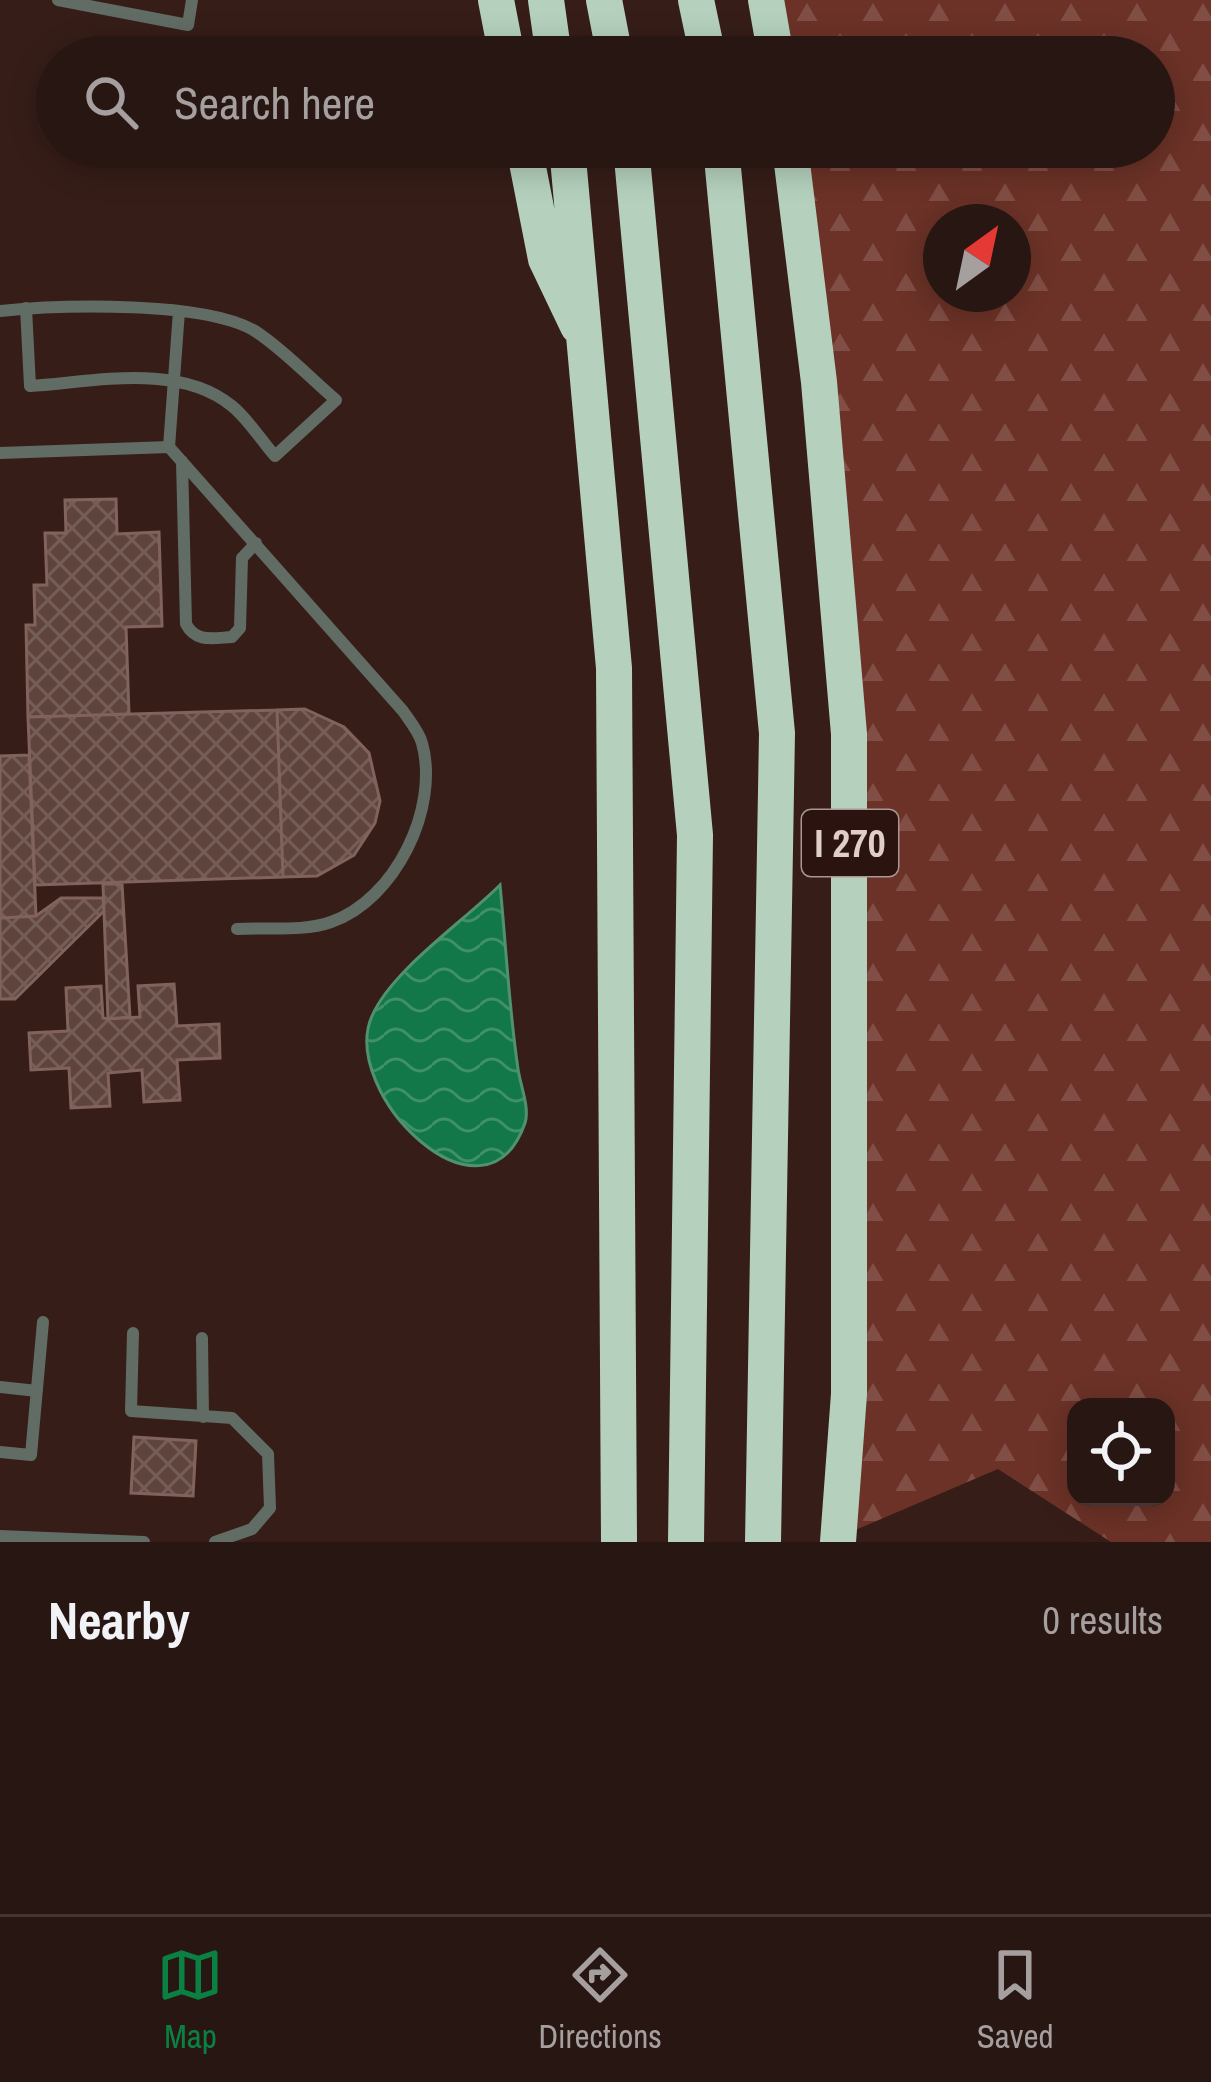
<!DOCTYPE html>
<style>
body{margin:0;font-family:"Archivo Narrow",sans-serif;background:#342320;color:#f1f3f6}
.controls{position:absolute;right:36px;bottom:36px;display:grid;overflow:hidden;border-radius:24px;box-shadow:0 6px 30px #0003}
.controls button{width:108px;height:108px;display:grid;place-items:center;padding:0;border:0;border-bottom:3px solid #443532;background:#281612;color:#f1f3f6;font:60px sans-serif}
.compass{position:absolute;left:923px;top:204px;width:108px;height:108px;border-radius:50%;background:#281612;box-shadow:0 6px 30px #0003;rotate:33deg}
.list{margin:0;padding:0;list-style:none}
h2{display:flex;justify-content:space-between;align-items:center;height:156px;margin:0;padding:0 48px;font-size:51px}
h2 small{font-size:39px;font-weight:400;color:#a59f9f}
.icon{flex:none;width:66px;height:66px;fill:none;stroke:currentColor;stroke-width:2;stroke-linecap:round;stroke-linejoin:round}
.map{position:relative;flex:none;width:1211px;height:1542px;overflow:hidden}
.search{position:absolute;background:#281612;box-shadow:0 6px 30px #0003;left:36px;right:36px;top:36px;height:132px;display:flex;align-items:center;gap:30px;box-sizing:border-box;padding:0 42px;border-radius:66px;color:#a59f9f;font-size:45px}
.sheet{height:372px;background:#281612}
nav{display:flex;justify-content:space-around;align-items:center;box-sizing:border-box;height:168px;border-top:3px solid #443532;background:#281612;font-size:33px;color:#a59f9f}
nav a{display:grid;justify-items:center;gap:6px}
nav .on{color:#0b8043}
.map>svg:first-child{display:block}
.forest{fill:url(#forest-firs);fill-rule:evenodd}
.water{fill:url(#water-waves);stroke:#509270;stroke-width:3}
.building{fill:url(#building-cross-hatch);stroke:#81635c;stroke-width:3}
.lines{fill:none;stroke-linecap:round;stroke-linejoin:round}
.service{stroke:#616c65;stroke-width:12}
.motorway{stroke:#b5d1be;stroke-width:36}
.labels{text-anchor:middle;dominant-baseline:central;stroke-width:12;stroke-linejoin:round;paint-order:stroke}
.shield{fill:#2b140f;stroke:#aa9692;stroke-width:3}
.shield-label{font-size:39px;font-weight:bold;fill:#e0ceca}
</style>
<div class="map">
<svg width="1211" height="1542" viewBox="0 0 1211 1542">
<defs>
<pattern id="forest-firs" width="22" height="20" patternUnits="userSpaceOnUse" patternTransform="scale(3)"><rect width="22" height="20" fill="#6c3227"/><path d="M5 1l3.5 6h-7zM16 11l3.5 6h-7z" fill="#814e45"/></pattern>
<pattern id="water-waves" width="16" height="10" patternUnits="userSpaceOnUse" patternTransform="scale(3)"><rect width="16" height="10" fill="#137849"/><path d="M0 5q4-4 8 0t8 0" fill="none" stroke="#40906a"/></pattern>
<pattern id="building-cross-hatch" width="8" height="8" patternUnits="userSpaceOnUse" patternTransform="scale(3)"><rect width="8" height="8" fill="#5f443d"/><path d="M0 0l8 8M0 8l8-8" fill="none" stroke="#765e58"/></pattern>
</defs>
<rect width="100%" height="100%" fill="#361d18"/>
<!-- forest -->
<path class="forest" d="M766 0H1211V1542H1111L998 1469 839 1537 849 734 790 147H1154V57H776ZM941 222H1013V294H941ZM1076 1407H1166V1497H1076Z"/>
<!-- water -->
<path class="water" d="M500 885C506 946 509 1008 518 1069 520 1084 530 1108 525 1123 485 1238 338 1093 372 1016 392 970 463 922 500 885Z"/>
<!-- building -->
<path class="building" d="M116 499 117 534 159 532 162 626 126 627 129 714 28 717 26 625H35L34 585H47L45 533H66L65 500Z
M305 709 344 727 369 753 380 801 375 823 354 855 317 876 283 877 277 710Z
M277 710 283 877 35 885 28 717Z
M29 755 36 916 0 918V756Z
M103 884H122L130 1017 108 1019Z
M61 898H103L104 911 15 999H0V918L36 916Z
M174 984 177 1026 219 1024 220 1058 177 1060 180 1100 144 1102 142 1070 108 1073 110 1106 71 1108 69 1068 31 1070 29 1033 68 1031 66 988 101 986 103 1018 108 1019 140 1017 138 986Z
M134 1437 196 1441 193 1496 131 1493Z"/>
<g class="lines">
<!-- service -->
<path class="service" d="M58 0 188 25 192 0
M0 311C58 305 210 300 258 333 286 352 310 378 336 400L275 456C261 440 248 419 232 406 179 362 93 382 30 386L26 308
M169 447 179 311
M0 453 169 447 403 711C409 720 419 732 422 743 440 808 395 900 331 922 304 932 265 927 237 929
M182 461 186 624C196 643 213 638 232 637L240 628 242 558 256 543
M133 1333 131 1411 232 1418 268 1454 270 1508 252 1529 215 1542
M202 1338 203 1417
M0 1387 37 1391
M0 1452 31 1455 43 1322
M0 1536 144 1542"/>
<!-- motorway -->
<path class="motorway" d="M496 0 507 57
M546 0 554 57
M604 0 615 57
M696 0 708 57
M766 0 776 57
M524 147 546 259 578 326
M567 147 614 668 619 1542
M631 147 695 835 686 1542
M721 147 777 733 763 1542
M790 147 819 382 849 734V1394L838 1542"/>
</g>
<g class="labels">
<!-- shield labels -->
<rect class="shield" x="802" y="810" width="96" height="66" rx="9"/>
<g class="shield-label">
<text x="850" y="843">I 270</text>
</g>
</g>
</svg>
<div class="controls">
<button><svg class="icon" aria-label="locate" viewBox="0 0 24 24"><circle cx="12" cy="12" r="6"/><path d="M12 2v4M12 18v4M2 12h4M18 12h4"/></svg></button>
</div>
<svg class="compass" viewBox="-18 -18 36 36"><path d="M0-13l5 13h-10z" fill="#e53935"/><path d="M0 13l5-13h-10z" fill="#a59f9f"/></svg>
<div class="search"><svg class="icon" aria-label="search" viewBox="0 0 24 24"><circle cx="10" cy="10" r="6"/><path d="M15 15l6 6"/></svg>Search here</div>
</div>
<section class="sheet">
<h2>Nearby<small>0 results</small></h2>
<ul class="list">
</ul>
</section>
<nav>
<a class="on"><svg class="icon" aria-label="map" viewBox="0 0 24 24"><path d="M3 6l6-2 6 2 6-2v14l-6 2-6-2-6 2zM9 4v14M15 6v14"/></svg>Map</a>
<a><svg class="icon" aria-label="directions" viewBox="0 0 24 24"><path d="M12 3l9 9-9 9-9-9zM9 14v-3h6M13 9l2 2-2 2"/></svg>Directions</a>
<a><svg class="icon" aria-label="saved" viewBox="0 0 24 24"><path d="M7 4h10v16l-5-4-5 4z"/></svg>Saved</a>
</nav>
